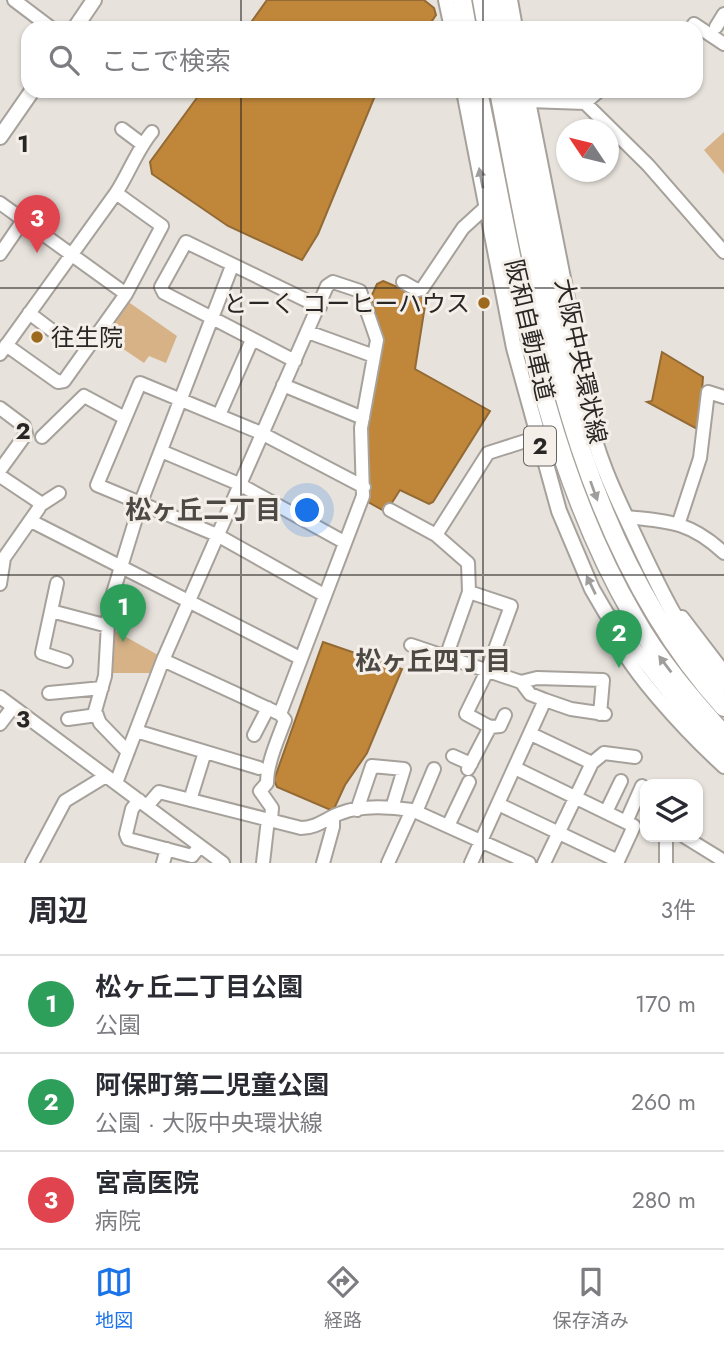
<!DOCTYPE html>
<html lang="ja">
<meta charset="utf-8">
<style>
body{margin:0;font-family:Jost,"Noto Sans JP",sans-serif;background:#f7f7f7;color:#2b2b33}
.controls{position:absolute;right:21px;bottom:21px;display:grid;overflow:hidden;border-radius:14px;box-shadow:0 2px 5px #0004}
.controls button{width:63px;height:63px;display:grid;place-items:center;padding:0;border:0;border-bottom:2px solid #e1e1e2;background:#fff;color:#2b2b33;font:35px sans-serif}
.compass{position:absolute;left:556px;top:119px;width:63px;height:63px;border-radius:50%;background:#fff;box-shadow:0 2px 5px #0004;rotate:305deg}
.you{position:absolute;left:308px;top:511px;width:24px;height:24px;margin:-18px;border:5px solid #fff;border-radius:50%;background:#1a73e8;box-shadow:0 0 0 10px #1a73e833}
.badge{display:grid;place-items:center;width:46px;height:46px;border-radius:50%;background:#1a73e8;color:#fff;font-size:23px;font-weight:700}
.pin{position:absolute;translate:-50% -58px;filter:drop-shadow(0 2px 4px #0008)}
.pin::after{content:'';position:absolute;top:37px;width:24px;height:21px;background:inherit;clip-path:polygon(0 0,100% 0,50% 100%)}
.list{margin:0;padding:0;list-style:none}
h2{display:flex;justify-content:space-between;align-items:center;height:91px;margin:0;padding:0 28px;font-size:30px}
h2 small{font-size:23px;font-weight:400;color:#7c7c81}
.list li{display:grid;grid-template-columns:46px 1fr auto;gap:21px;align-items:center;box-sizing:border-box;height:98px;padding:0 28px;border-top:2px solid #e1e1e2}
.list b{display:block;font-size:26px;white-space:nowrap}
.list p{margin:0;font-size:23px;white-space:nowrap;color:#7c7c81}
.list em{font-size:23px;font-style:normal;color:#7c7c81}
.icon{flex:none;width:38px;height:38px;fill:none;stroke:currentColor;stroke-width:2;stroke-linecap:round;stroke-linejoin:round}
.map{position:relative;flex:none;width:724px;height:863px;overflow:hidden}
.search{position:absolute;background:#fff;box-shadow:0 2px 5px #0004;left:21px;right:21px;top:21px;height:77px;display:flex;align-items:center;gap:18px;box-sizing:border-box;padding:0 24px;border-radius:21px;color:#7c7c81;font-size:26px}
.sheet{height:385px;background:#fff}
nav{display:flex;justify-content:space-around;align-items:center;box-sizing:border-box;height:98px;border-top:2px solid #e1e1e2;background:#fff;font-size:19px;color:#7c7c81}
nav a{display:grid;justify-items:center;gap:4px}
nav .on{color:#1a73e8}
.map>svg:first-child{display:block}
.green{fill:#d7b287}
.water{fill:#c0873b;stroke:#936a34;stroke-width:2}
.lines{fill:none;stroke-linecap:round;stroke-linejoin:round}
.minor-casing{stroke:#a6a19b;stroke-width:16}
.major-casing{stroke:#a6a19b;stroke-width:18}
.highway-casing{stroke:#a6a19b;stroke-width:21}
.minor{stroke:#fff;stroke-width:12}
.major{stroke:#fff;stroke-width:14}
.highway{stroke:#fff;stroke-width:18}
.oneway{fill:#9f9e9d}
.grid{fill:none;stroke:#292725;stroke-width:2;stroke-opacity:0.55}
.poi-dot{fill:#9c691f;stroke:#f5efe9;stroke-width:2.5}
.labels{text-anchor:middle;dominant-baseline:central;stroke-width:6;stroke-linejoin:round;paint-order:stroke}
.shield{fill:#f5efe9;stroke:#666360;stroke-width:2}
.shield-label{font-size:23px;font-weight:bold;fill:#292725}
.poi-label{font-size:24px;fill:#292725;stroke:#f5efe9;text-anchor:end}
.street-label{font-size:24px;fill:#292725;stroke:#f5efe9}
.neighbourhood-label{font-size:26px;font-weight:bold;fill:#4d4944;stroke:#f5efe9}
.grid-label{font-size:23px;text-anchor:middle;font-weight:bold;fill:#292725;stroke:#f5efe9;stroke-width:6;stroke-linejoin:round;paint-order:stroke}
</style>
<div class="map">
<svg width="724" height="863" viewBox="0 0 724 863">
<rect width="100%" height="100%" fill="#e7e2dc"/>
<!-- green -->
<path class="green" d="M724 132V174L704 150Z
M127 301 177 336 166 363 149 356 144 363 104 336Z
M112 629 158 655 152 673H109Z"/>
<!-- water -->
<path class="water" d="M267 0H424L434 8 436 15 427 28H247Z
M202 91H377L318 234 302 260 228 226 152 174 150 162Z
M383 281 426 299 415 369 490 411 433 502 429 504 400 490 386 512 368 502 366 427 382 340 371 297 377 284Z
M662 352 703 377 699 430 647 402 652 401Z
M323 642 402 669 367 753 345 785 333 811 277 787 274 780Z"/>
<g class="lines">
<!-- minor casing -->
<g class="minor-casing">
<path id="minor" d="M14 0 51 28
M716 27 724 14
M691 28 694 24 724 44
M528 101 585 103 648 165 724 252
M585 103 599 91
M122 129 142 144
M116 193C129 173 137 150 152 132
M0 203 126 294 64 381 58 382 6 345
M0 254 24 219
M403 282 417 290 422 289 463 228 486 207
M29 313 54 332
M308 332 374 356
M0 354 116 193 162 226 126 294
M295 361 164 293 161 287 186 242 320 307
M283 385 363 418
M0 408 24 426 26 434 0 470
M219 415 252 340
M42 437 84 396 125 418
M161 451 239 484 344 542
M0 476 39 502V508L4 558 0 584
M39 506 59 493
M390 510 436 535 468 563 469 592 446 657
M626 517C669 521 691 522 724 553
M31 521 300 658
M679 522 700 458 708 392 724 397
M436 535 488 453 538 437
M57 583 42 653 66 661
M324 595 217 535 97 485 140 383 261 433 364 487
M51 611 108 626
M682 617 724 672
M608 620C619 663 691 737 724 767
M411 645 521 682 530 694 545 700 471 863
M163 660 280 714 285 720C278 739 267 763 267 783L260 791 272 808 271 820
M521 682 537 678 603 680 600 714
M49 693 102 688
M0 697 223 863
M545 700 571 709 605 714
M68 719 97 715
M0 724 13 707
M490 727 500 726 505 715
M136 731 259 768
M531 734 592 763 544 863
M254 735 268 708
M128 752 100 723 95 711 105 676 109 606 141 502 232 266
M453 756 471 764
M592 763 604 753 635 757
M515 768 634 826 617 863
M468 769 490 727 466 714 487 671 511 606 469 592
M116 783 163 660 327 286 333 282 360 291 377 340 361 428 363 496 280 714
M139 800 132 809 126 834 128 839 192 856 200 846
M190 800 205 752
M498 804 618 861
M147 806 159 792 301 828C317 828 326 818 341 813 361 805 392 807 412 810L529 863
M357 810 372 766 404 769 392 808
M416 812 434 769
M606 812 621 781
M626 822 642 786
M448 826 469 782
M685 837 724 861
M32 863 65 801 106 776
M163 863 167 849
M263 863 268 819
M323 863 333 827V817
M388 863 412 810
M666 863V837"/>
</g>
<!-- major casing -->
<g class="major-casing">
<path id="major" d="M446 0 452 28
M510 0 515 28
M75 28 94 0
M464 91 514 348 559 511 592 589 606 613 693 722 724 754
M526 91 580 364
M0 137 32 91
M588 412C595 452 614 492 631 528 657 584 683 640 724 686"/>
</g>
<!-- highway casing -->
<g class="highway-casing">
<path id="highway" d="M462 0 467 28
M482 0 487 28
M496 0 501 28
M478 91C515 269 541 458 634 617 658 660 691 698 724 735
M499 91C541 306 572 538 724 707
M513 91 571 364 589 422"/>
</g>
<!-- minor -->
<use href="#minor" class="minor"/>
<!-- major -->
<use href="#major" class="major"/>
<!-- highway -->
<use href="#highway" class="highway"/>
</g>
<!-- one-way arrows -->
<defs><path id="oneway-solid" d="M-6-.8H1V-3.2L6.5 0L1 3.2V.8H-6Z" transform="scale(1.75)"/></defs>
<g class="oneway">
<use href="#oneway-solid" transform="translate(481 178) rotate(-101)"/>
<use href="#oneway-solid" transform="translate(594 491) rotate(70)"/>
<use href="#oneway-solid" transform="translate(591 585) rotate(-116)"/>
<use href="#oneway-solid" transform="translate(665 664) rotate(-127)"/>
</g>
<!-- grid -->
<path class="grid" d="M241 0V28M483 0V28M241 91V863M483 91V863M0 288H724M0 575H724"/>
<!-- markers -->
<g class="poi-dot">
<circle cx="484" cy="303" r="7"/>
<circle cx="37" cy="337" r="7"/>
</g>
<g class="labels">
<!-- shield labels -->
<rect class="shield" x="524" y="426.5" width="32" height="39" rx="5"/>
<g class="shield-label">
<text x="540" y="446">2</text>
</g>
<!-- poi labels -->
<g class="poi-label">
<text x="470" y="303">とーく コーヒーハウス</text>
<text x="51" y="337" text-anchor="start">往生院</text>
</g>
<!-- street labels -->
<g class="street-label">
<text transform="translate(530 330) rotate(77)">阪和自動車道</text>
<text transform="translate(581 361) rotate(78)">大阪中央環状線</text>
</g>
<!-- neighbourhood labels -->
<g class="neighbourhood-label">
<text x="203" y="510">松ヶ丘二丁目</text>
<text x="433" y="661">松ヶ丘四丁目</text>
</g>
</g>
<g class="grid-label">
<text x="23" y="152">1</text>
<text x="23" y="439">2</text>
<text x="23" y="727">3</text>
</g>
</svg>
<div class="controls">
<button><svg class="icon" aria-label="layers" viewBox="0 0 24 24"><path d="M12 4l9 5-9 5-9-5zM3 14l9 5 9-5"/></svg></button>
</div>
<svg class="compass" viewBox="-18 -18 36 36"><path d="M0-13l5 13h-10z" fill="#e53935"/><path d="M0 13l5-13h-10z" fill="#7c7c81"/></svg>
<div class="you"></div>
<div class="pin badge" style="left:123px;top:642px;background:#2e9e5b">1</div>
<div class="pin badge" style="left:619px;top:668px;background:#2e9e5b">2</div>
<div class="pin badge" style="left:37px;top:253px;background:#e0444e">3</div>
<div class="search"><svg class="icon" aria-label="search" viewBox="0 0 24 24"><circle cx="10" cy="10" r="6"/><path d="M15 15l6 6"/></svg>ここで検索</div>
</div>
<section class="sheet">
<h2>周辺<small>3件</small></h2>
<ul class="list">
<li><span class="badge" style="background:#2e9e5b">1</span><div><b>松ヶ丘二丁目公園</b><p>公園</p></div><em>170 m</em></li>
<li><span class="badge" style="background:#2e9e5b">2</span><div><b>阿保町第二児童公園</b><p>公園 · 大阪中央環状線</p></div><em>260 m</em></li>
<li><span class="badge" style="background:#e0444e">3</span><div><b>宮高医院</b><p>病院</p></div><em>280 m</em></li>
</ul>
</section>
<nav>
<a class="on"><svg class="icon" aria-label="map" viewBox="0 0 24 24"><path d="M3 6l6-2 6 2 6-2v14l-6 2-6-2-6 2zM9 4v14M15 6v14"/></svg>地図</a>
<a><svg class="icon" aria-label="directions" viewBox="0 0 24 24"><path d="M12 3l9 9-9 9-9-9zM9 14v-3h6M13 9l2 2-2 2"/></svg>経路</a>
<a><svg class="icon" aria-label="saved" viewBox="0 0 24 24"><path d="M7 4h10v16l-5-4-5 4z"/></svg>保存済み</a>
</nav>
